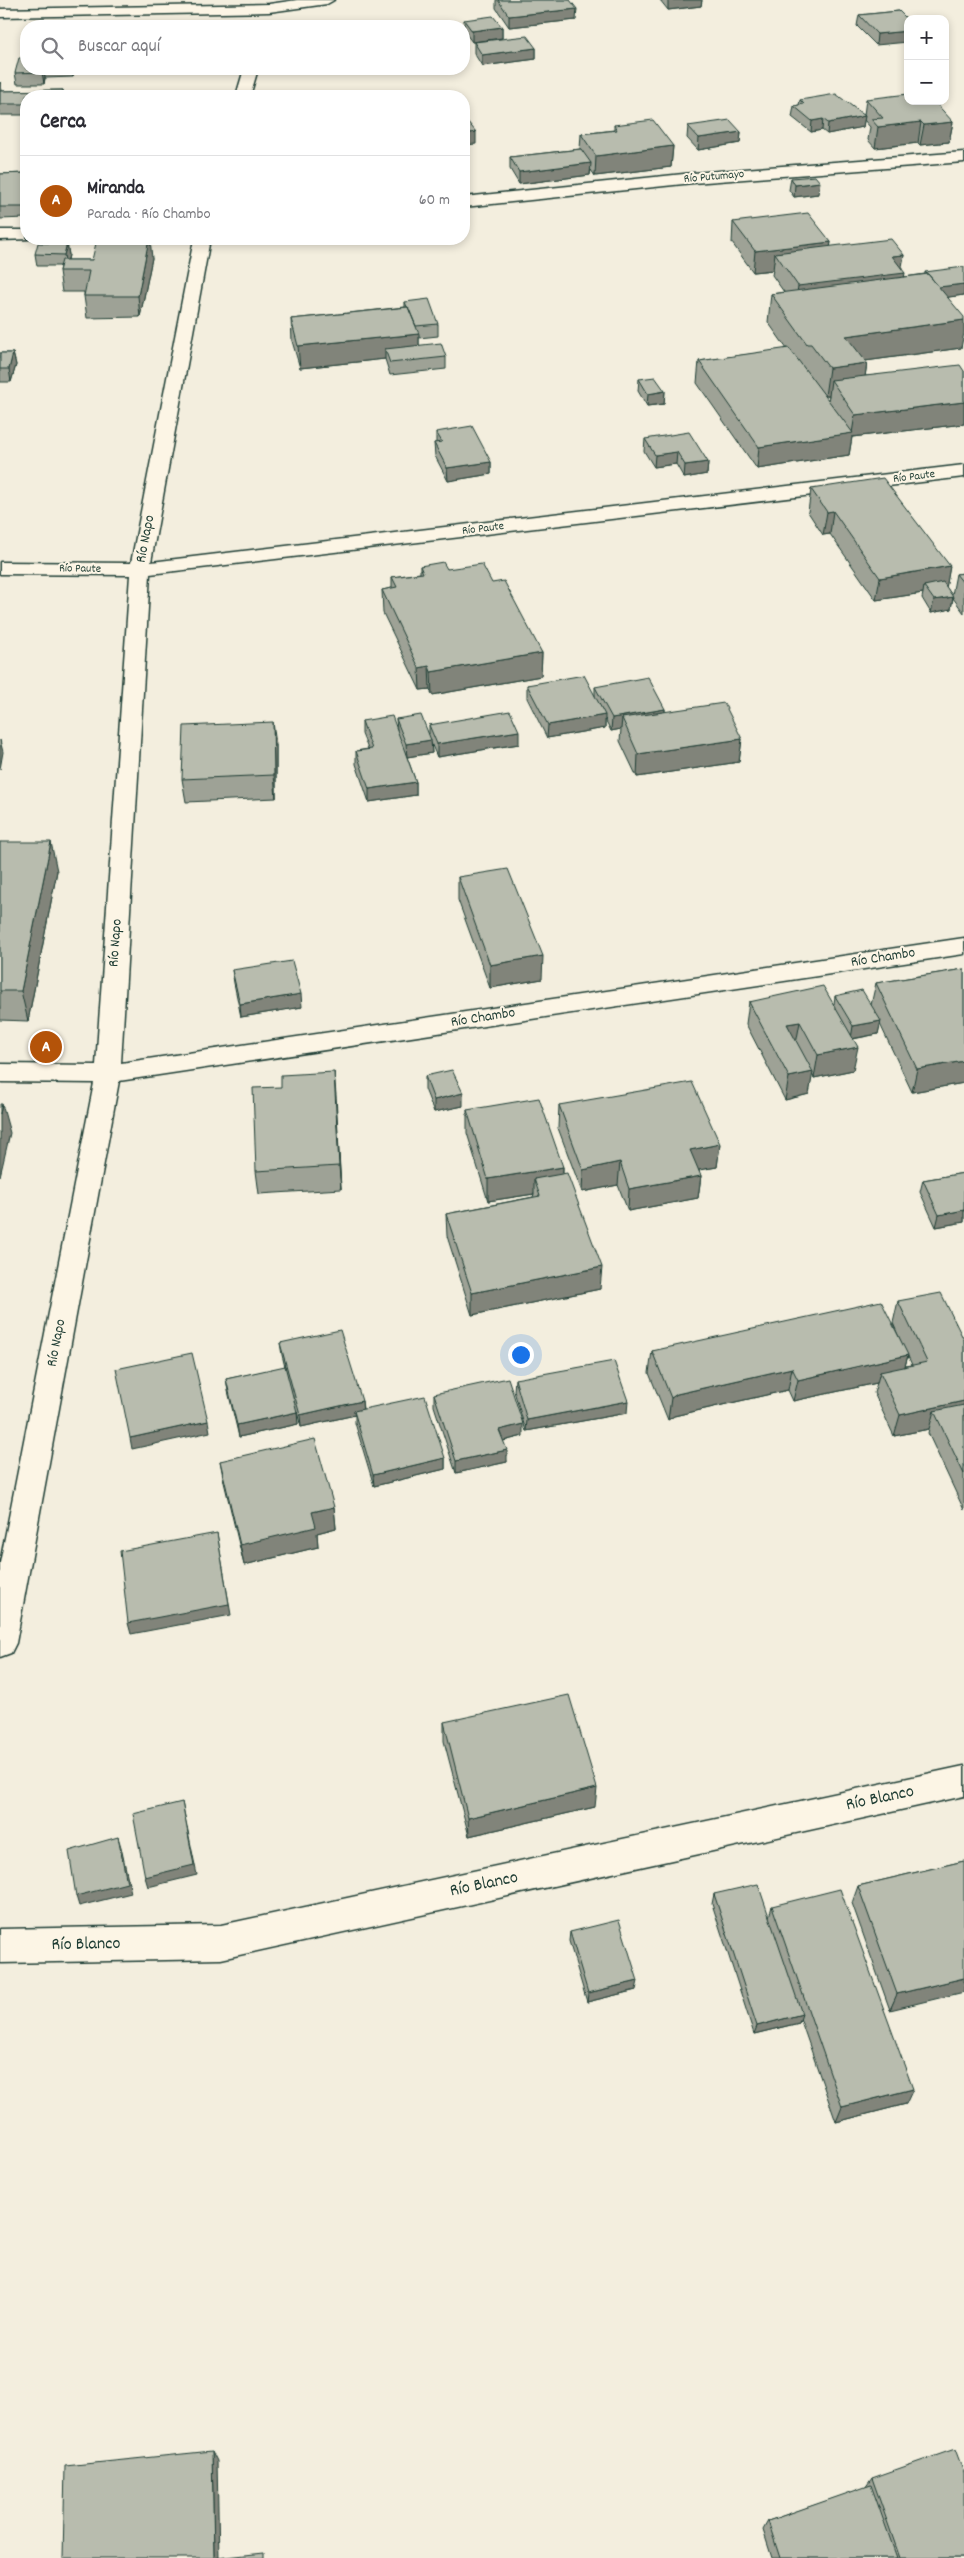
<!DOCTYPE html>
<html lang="es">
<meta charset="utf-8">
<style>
body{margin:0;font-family:Dekko,sans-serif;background:#f2f2f3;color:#2b2b33}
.controls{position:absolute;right:15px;top:15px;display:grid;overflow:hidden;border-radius:10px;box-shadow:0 2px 8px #0003}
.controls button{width:45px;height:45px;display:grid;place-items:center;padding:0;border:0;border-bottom:1px solid #e1e1e2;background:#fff;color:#2b2b33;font:25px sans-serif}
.you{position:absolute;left:520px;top:1354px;width:18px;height:18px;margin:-12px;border:4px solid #fff;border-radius:50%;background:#1a73e8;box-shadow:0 0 0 8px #1a73e833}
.badge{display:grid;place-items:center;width:32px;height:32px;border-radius:50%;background:#b45309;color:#fff;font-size:16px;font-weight:700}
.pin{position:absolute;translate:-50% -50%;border:2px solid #fff;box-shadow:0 1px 5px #0006}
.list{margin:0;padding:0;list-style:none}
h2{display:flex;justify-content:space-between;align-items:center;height:65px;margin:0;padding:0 20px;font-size:21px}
h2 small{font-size:16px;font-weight:400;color:#7c7c81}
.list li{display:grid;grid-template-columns:32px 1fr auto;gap:15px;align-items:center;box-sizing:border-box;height:90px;padding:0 20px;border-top:1px solid #e1e1e2}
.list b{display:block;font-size:19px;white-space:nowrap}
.list p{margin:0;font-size:16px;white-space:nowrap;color:#7c7c81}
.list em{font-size:16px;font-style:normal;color:#7c7c81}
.icon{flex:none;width:28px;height:28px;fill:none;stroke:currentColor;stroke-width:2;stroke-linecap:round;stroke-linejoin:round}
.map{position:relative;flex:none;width:964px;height:2558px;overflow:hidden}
.search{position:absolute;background:#fff;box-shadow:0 2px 8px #0003;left:20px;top:20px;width:450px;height:55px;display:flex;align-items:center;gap:12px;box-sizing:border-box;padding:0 18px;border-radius:20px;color:#7c7c81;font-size:19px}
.panel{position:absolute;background:#fff;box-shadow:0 2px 8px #0003;left:20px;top:90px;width:450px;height:155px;border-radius:20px}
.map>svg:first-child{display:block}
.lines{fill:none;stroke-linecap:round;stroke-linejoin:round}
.street-casing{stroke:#1f3d34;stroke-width:3}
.street{fill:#fcf5e5;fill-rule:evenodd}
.wall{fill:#9ea296;stroke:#1f3d34;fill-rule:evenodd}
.shaded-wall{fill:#81847a;stroke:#1f3d34}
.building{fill:#b8bcae;stroke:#1f3d34}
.labels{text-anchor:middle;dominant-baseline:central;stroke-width:4;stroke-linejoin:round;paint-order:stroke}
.far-street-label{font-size:12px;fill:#1f3d34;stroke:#fcf5e5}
.street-label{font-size:15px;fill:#1f3d34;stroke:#fcf5e5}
.near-street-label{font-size:18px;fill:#1f3d34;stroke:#fcf5e5}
</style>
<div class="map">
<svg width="964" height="2558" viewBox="0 0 964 2558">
<rect width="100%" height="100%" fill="#f3eede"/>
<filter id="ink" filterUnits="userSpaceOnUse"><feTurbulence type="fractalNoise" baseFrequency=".02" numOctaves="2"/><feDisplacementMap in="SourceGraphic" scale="10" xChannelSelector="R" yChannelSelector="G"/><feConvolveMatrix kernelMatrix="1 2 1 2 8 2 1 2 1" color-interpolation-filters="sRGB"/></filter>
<g filter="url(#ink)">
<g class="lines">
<!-- street casing -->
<g class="street-casing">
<path id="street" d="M297 0H334L327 4 269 12 0 17V9L269 4Z
M244 69H258L250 96H236Z
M964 152V162L693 183 464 207V197L693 173Z
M0 230H26V239H31L0 240Z
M194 239H210L151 562 964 465V477L150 574 121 1063 964 938V954L119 1081 16 1643 11 1653 0 1657V1563L94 1083 0 1082V1064L96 1065 130 575 0 574V562L131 563Z
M964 1766V1796L221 1959 0 1963V1929L221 1925Z"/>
</g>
<!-- street -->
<use href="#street" class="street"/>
</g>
<!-- wall -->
<path class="wall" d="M496 0H570L576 20 509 27 496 8Z
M660 0H702L701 6 668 10Z
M899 11 876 45 857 26 859 15Z
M464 20 502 27V38L472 42 464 31Z
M474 42 536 48V59L482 66 474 53Z
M26 69H75L73 77 45 78 44 84H17L15 73Z
M0 82 2 91 63 90 64 96H26V115H0Z
M866 99 953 122 949 142 920 145 918 143 875 148 868 140 870 127 864 120 863 127 827 134 822 130 811 132 792 117 794 106 799 105 800 100 864 115Z
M614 125 673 146 671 167 595 176 591 170 590 175 519 184 510 169V157L580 149 581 134 614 130Z
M688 126 741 132 740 143 698 150 687 138Z
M26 173V218L0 219V174Z
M791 178 818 194 794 197 789 190Z
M733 222 831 242 830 247 904 255 901 269 904 277 925 274V272L964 295 948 297 961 348 865 361 867 363 865 376 964 371V424L852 437 849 455 757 469 697 383 699 361 787 349 768 322 771 294 784 292 772 275 773 270 753 272 732 243ZM825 396H829L828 400Z
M67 243 69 255 68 260H92L152 258 140 317 87 318 84 296V292H62L59 271 60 266H37L35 254Z
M405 302 438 324V336L419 338V345L446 357V369L390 375 385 359 300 368 292 341 291 319 405 307Z
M0 353H13L16 365 11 382H0Z
M639 379 665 391 664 404 647 406 638 391Z
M436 432 491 462V474L448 481 435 456 434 443H436Z
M645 439 708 462 707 474 684 478 676 464 654 467 644 451Z
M811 489 950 566 946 587 952 595 956 574 964 573V613L953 598 951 609 931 613 922 598 923 593 876 600 830 534 823 535 808 512Z
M420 566 447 569 492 583 542 653 541 676 432 695 430 689 420 690 383 613 382 590 392 588V577L420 573Z
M527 685 595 696V687L665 709V712L742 739 739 762 637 777 620 741 621 729 611 731 605 719V728L547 738 527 698Z
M396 719 429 734V725L519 744 437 757 431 743 432 753 407 757 416 782V795L369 802 356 764V751L368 749 362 734V721L397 730Z
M276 745V798L186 802 182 779Z
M0 842 57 871 28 1021 0 1020Z
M458 877 542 979 490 988 458 900Z
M964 969V1083L912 1092 880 1024 878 1034 853 1039V1070L814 1078 812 1074 809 1094 785 1100 746 1024 749 1002 834 1004 835 996 871 1005 876 983Z
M232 970 302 1007 241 1017 234 983Z
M334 1072 341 1189 259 1194 256 1171Z
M425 1076 463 1106 434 1112 425 1089Z
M559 1105 720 1144 717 1167 699 1170 701 1176 698 1198 628 1211 618 1185 582 1192 558 1128Z
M467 1110 563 1167V1174L600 1289 472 1315 447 1236 446 1214 533 1197 534 1194 488 1201 467 1133Z
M964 1173V1222L936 1227 920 1192 923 1180Z
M898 1301 964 1340V1510L928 1433 929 1429 894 1436 874 1393 877 1383 793 1401 788 1390 674 1416 668 1420 649 1373 652 1351 901 1342 893 1323ZM908 1356 912 1365 905 1366Z
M280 1343 362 1401 363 1409 445 1458V1469L374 1486 355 1423V1415L301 1427 297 1412 298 1424 239 1437 228 1391 226 1379 285 1367 282 1355Z
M515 1379 627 1413 526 1431 514 1391Z
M434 1394 523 1436 503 1441 507 1462 456 1473 434 1406Z
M220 1461 334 1507 336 1528 317 1533 318 1547 244 1565 224 1482Z
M444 1722 595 1807 469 1836 444 1741Z
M964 1861 890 2010 852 1903 858 1886Z
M714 1894 769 1917 772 1906 906 2104 836 2122 800 2018 799 2023 754 2034 712 1904Z
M570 1932 636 1990 587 2002 569 1941Z
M872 2478 964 2558H772L763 2530 768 2521 865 2488Z"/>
<!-- shaded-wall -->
<path class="shaded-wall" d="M668 0H702L701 6 668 10Z
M577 9 576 20 509 27V16Z
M502 27V38L472 42V31Z
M908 31V42L876 45 877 34Z
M536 48V59L482 66V55Z
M43 69H44L45 78 44 84 42 72Z
M72 69H75L73 77Z
M1 82 2 93 0 101V84Z
M865 116 863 127 827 134 828 123Z
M823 119 822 130 811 132 812 121Z
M921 122 918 143 875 148 878 127Z
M953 122 949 142 920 145 924 125Z
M476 132V144L464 145V134Z
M741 132 740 143 698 150 699 138Z
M673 146 671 167 595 176 596 156Z
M591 163 590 175 519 184V172Z
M820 182 818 194 794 197 795 185Z
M149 239H150L152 258 140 317 138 296Z
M831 242 828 263 775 253 773 270 753 272 755 251Z
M67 243 69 255 66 266 64 255Z
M904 255 901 273H905L901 294 795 307 798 286 892 256Z
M964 284V295L935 299 937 287Z
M964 320V333L961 348 843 364 846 336Z
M419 334V356L385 349V359L300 368 298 346Z
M13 353 16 365 11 382 9 369Z
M867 363 863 391 831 380 829 396H825L829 368Z
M665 391 664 404 647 406 648 394Z
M964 402V424L852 437 849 455 757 469 759 447 852 433 855 415Z
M677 452 676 464 654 467 655 455Z
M491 462V474L448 481 447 468Z
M708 462 707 474 684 478 685 465Z
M833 511 830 534 823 535 827 512Z
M950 566 946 589 924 586 923 593 876 600 880 578Z
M953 597 951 609 931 613 934 600Z
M542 653 541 676 432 695 431 672Z
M429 666 430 689 420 690 419 668Z
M665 709 664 721 622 718 621 729 611 731 612 718Z
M605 715V728L547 738 548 725Z
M273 722 276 745V798L274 775Z
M519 731V744L437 757V744Z
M742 739 739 762 637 777 638 754Z
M0 740 3 752 0 769Z
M431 740 432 753 407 757 406 744Z
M416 782V795L369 802V789Z
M51 842 57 871 28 1021 21 991Z
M543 956 542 979 490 988V965Z
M301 994 302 1007 241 1017 240 1004Z
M881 1021 878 1034 851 1039 853 1026Z
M800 1022 796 1044 787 1024Z
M858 1047 853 1070 814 1078 818 1055Z
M964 1061V1083L912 1092 917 1069Z
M334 1072 336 1095 341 1189 339 1166Z
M813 1072 809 1094 785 1100 789 1077Z
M463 1093V1106L434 1112V1100Z
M2 1104 10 1133 0 1176V1114Z
M720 1144 717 1167 687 1172 690 1150Z
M620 1162 618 1185 582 1192 583 1170Z
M563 1167 562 1189 534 1179V1194L488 1201V1179Z
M701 1176 698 1198 628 1211 629 1189Z
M964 1210V1222L936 1227 939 1215Z
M602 1267 600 1289 472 1315V1293Z
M908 1355 902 1377 880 1372 877 1383 793 1401 798 1380Z
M792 1368 788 1390 674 1416 668 1420 671 1398 677 1394Z
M362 1401 363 1413 354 1411 355 1415 301 1427 300 1415Z
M628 1401 627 1413 526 1431 527 1420Z
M964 1401V1421L934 1411 929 1429 894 1436 900 1415Z
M297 1412 298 1424 239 1437 237 1425Z
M208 1421 210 1432 132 1449 130 1438Z
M523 1424V1436L499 1442V1430Z
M507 1450V1462L456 1473V1461Z
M445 1458V1469L374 1486 373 1475Z
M334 1507 336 1528 317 1533 318 1547 244 1565 240 1545 312 1512Z
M217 1533 231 1615 131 1634 128 1623Z
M597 1788 595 1807 469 1836 468 1818Z
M182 1802 197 1875 148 1887 145 1877Z
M118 1837 121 1847 131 1893 79 1906 76 1896Z
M964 1978V1992L890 2010 897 1994Z
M638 1981 636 1990 587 2002 588 1993Z
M802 2014 799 2023 754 2034 757 2026Z
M913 2089 906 2104 836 2122 842 2107Z
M212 2451 217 2461 219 2558H214Z"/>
<!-- building -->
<path class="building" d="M498 0H570L577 9 509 16Z
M899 11 908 20V31L877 34 859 15Z
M493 16 502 27 472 31 464 20Z
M527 36 536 48 482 55 474 42Z
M19 58H26V69H43L42 72 15 73Z
M63 90 62 96H26V104H0V91Z
M836 94 865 116 828 123 823 119 812 121 794 106 804 104 800 100Z
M908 94V101H934L953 122 924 125 921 122 878 127 871 119 883 118 866 99Z
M653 120 673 146 596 156 581 134 617 130 614 125Z
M730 120 741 132 699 138 688 126Z
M467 121 476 132 464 134V122Z
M581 149 591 163 519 172 510 157Z
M26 173V207H0V174Z
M815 176 820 182 795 185 791 178Z
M808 213 831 242 755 251 733 222Z
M97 239H149L138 296H84L89 271H59L62 260H92Z
M891 239 904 255 892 256 905 273 798 286 775 253Z
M38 243H67L64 255 35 254Z
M964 267V284L939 287 928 274H927L925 272Z
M928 274 964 317V320L846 336 867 363 829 368 811 344H807L771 294Z
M429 299 438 324 416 326 408 307H407L405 302Z
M408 307 419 334 298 346 291 319Z
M441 343 446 357 390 363 385 349Z
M789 348 853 433 759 447 699 361Z
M0 353H13L9 369H0Z
M960 365 964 371V402L855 415 831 380Z
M655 377 665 391 648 394 639 379Z
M472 426 491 462 447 468 434 443 442 442 436 432Z
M689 432 708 462 685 465 677 452 655 455 645 439Z
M883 478 950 566 880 578 833 511 827 512 811 489Z
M443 562 447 569 482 564 492 583 504 581 542 653 431 672 429 666 419 668 382 590 397 587 392 577 423 573 420 566Z
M964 573V584L956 574Z
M943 582 953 597 934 600 924 586Z
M584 675 605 715 548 725 527 685Z
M648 677 665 709 612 718 595 687Z
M724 703 742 739 638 754 622 718Z
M510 711 519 731 437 744 429 725Z
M421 715 431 740 406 744 396 719Z
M392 716 416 782 369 789 356 751 372 749 362 721Z
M273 722 274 775 182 779 184 726Z
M0 842H51L21 991H0Z
M508 869 543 956 490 965 458 877Z
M292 961 301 994 240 1004 232 970Z
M964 969V1061L917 1069 876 983Z
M823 986 858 1047 818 1055 800 1022 787 1024 813 1072 789 1077 749 1002Z
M862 990 881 1021 853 1026 835 996Z
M452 1070 463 1093 434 1100 425 1076Z
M334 1072 339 1166 256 1171 253 1088 281 1087V1075Z
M692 1082 720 1144 690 1150 701 1176 629 1189 620 1162 583 1170 559 1105Z
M539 1098 563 1167 488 1179 467 1110Z
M0 1104H2L0 1114Z
M567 1173 602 1267 472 1293 446 1214 540 1196 534 1179Z
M964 1173V1210L939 1215 923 1180Z
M941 1293 964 1340V1401L900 1415 880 1372 927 1362 898 1301Z
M881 1301 908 1355 798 1380 792 1368 677 1394 671 1398 652 1351Z
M340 1330 362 1401 300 1415 280 1343Z
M192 1353 208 1421 130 1438 116 1369Z
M614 1361 628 1401 527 1420 515 1379Z
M285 1366 297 1412 237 1425 226 1379Z
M508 1378 523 1424 499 1430 507 1450 456 1461 434 1394Z
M425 1396 445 1458 373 1475 354 1411Z
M964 1405V1474L934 1411Z
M315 1439 334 1507 312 1512 316 1527 240 1545 220 1461Z
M217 1533 229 1604 128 1623 120 1551Z
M569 1695 597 1788 468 1818 444 1722Z
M182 1802 194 1865 145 1877 133 1814Z
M118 1837 127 1883 76 1896 69 1851Z
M964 1861V1978L897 1994 858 1886Z
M758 1884 802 2014 757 2026 714 1894Z
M840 1889 913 2089 842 2107 772 1906Z
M619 1920 638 1981 588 1993 570 1932Z
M955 2449 964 2473V2558H900L872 2478Z
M212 2451 214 2558H63L65 2466Z
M871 2485 897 2558H780L768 2521Z
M264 2553V2558H217Z"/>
</g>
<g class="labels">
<!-- far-street labels -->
<g class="far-street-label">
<text transform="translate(714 177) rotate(-5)">Río Putumayo</text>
<text transform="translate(914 477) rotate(-7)">Río Paute</text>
<text transform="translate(483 529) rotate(-7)">Río Paute</text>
<text transform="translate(80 569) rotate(1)">Río Paute</text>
</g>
<!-- street labels -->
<g class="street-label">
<text transform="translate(146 539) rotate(-79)">Río Napo</text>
<text transform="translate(116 943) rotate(-86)">Río Napo</text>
<text transform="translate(883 958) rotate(-9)">Río Chambo</text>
<text transform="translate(483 1018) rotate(-9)">Río Chambo</text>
<text transform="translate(57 1343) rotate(-79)">Río Napo</text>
</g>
<!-- near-street labels -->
<g class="near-street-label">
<text transform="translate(880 1799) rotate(-12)">Río Blanco</text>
<text transform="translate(484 1885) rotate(-12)">Río Blanco</text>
<text transform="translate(86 1945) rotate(-1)">Río Blanco</text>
</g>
</g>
</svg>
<div class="controls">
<button>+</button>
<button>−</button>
</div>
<div class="you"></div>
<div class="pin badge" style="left:46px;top:1047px">A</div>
<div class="search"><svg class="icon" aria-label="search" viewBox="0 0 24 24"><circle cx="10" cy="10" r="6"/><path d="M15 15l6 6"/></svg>Buscar aquí</div>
<section class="panel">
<h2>Cerca<small></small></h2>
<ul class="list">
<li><span class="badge">A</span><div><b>Miranda</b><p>Parada · Río Chambo</p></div><em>60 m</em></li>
</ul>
</section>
</div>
